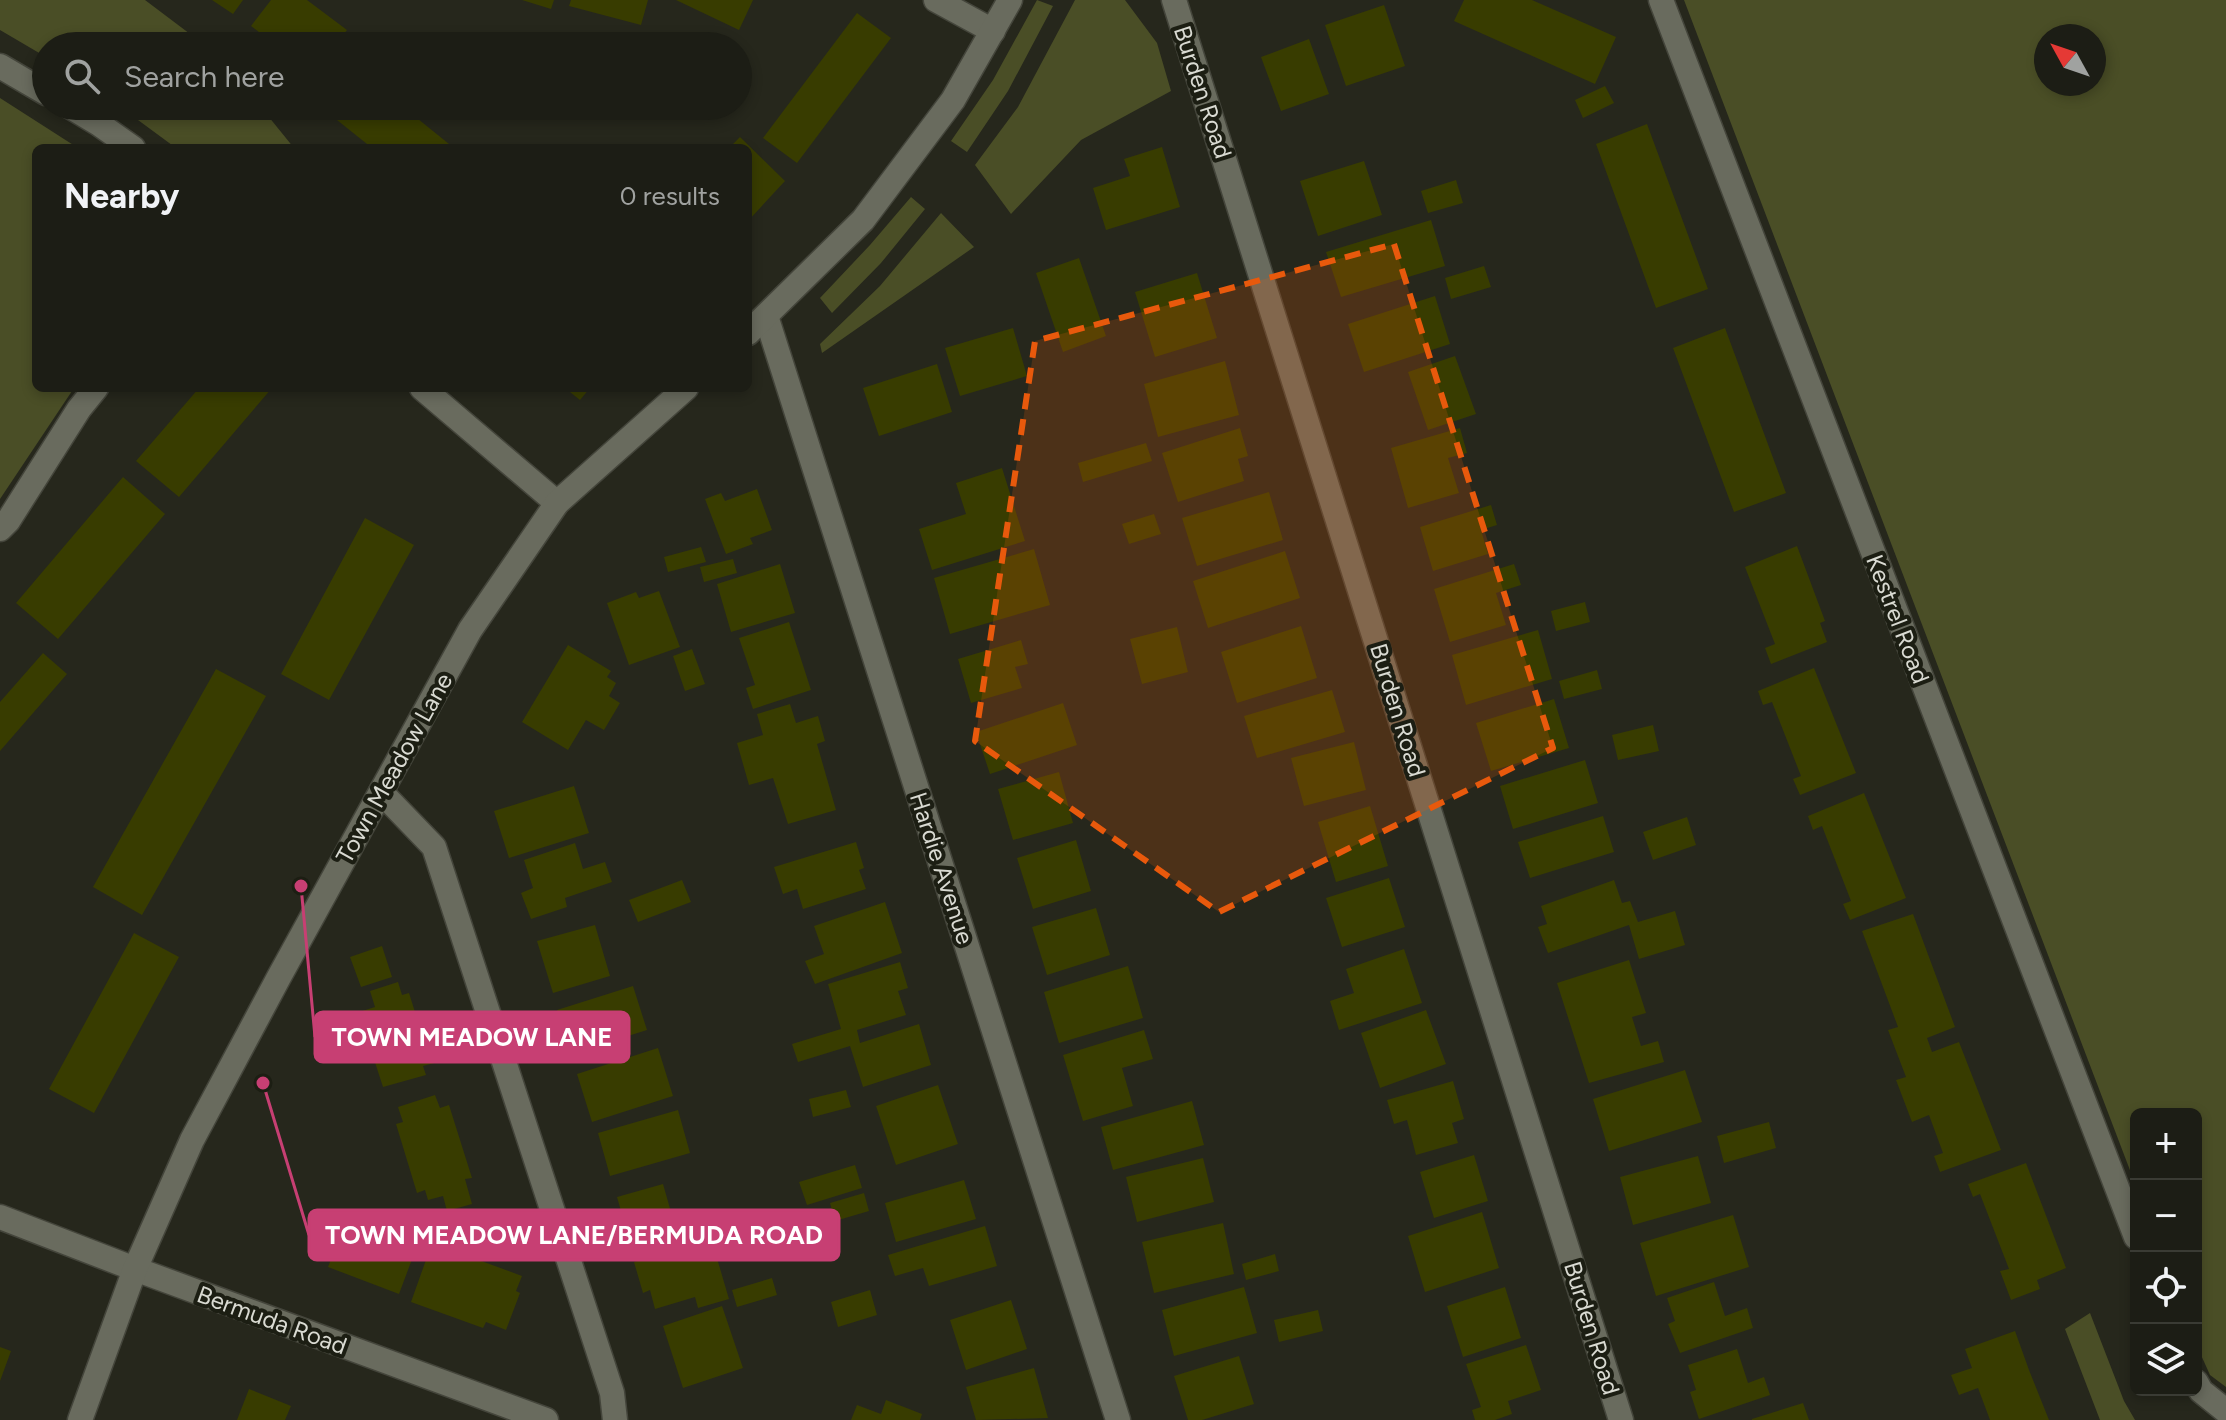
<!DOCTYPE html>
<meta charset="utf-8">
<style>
body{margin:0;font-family:Figtree,sans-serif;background:#292a22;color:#f1f3f6}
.controls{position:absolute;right:24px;bottom:24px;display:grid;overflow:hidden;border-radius:12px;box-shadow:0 4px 12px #0003}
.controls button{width:72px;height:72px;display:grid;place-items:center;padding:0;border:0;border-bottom:2px solid #3a3b34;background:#1c1d15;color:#f1f3f6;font:40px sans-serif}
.compass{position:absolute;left:2034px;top:24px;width:72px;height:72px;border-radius:50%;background:#1c1d15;box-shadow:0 4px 12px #0003;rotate:310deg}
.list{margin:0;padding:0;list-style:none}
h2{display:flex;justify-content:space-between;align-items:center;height:104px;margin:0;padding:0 32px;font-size:34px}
h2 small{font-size:26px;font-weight:400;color:#a0a2a0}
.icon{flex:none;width:44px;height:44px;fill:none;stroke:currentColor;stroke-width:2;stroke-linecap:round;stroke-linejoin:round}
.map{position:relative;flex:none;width:2226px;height:1420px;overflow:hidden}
.search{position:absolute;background:#1c1d15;box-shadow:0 4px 12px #0003;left:32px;top:32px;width:720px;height:88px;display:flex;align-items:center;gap:20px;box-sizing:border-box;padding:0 28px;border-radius:44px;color:#a0a2a0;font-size:30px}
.panel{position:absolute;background:#1c1d15;box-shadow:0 4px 12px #0003;left:32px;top:144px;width:720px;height:248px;border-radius:12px}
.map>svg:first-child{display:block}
.green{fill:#4a4e26;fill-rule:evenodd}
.building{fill:#383c00}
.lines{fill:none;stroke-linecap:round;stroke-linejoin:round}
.street-casing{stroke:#44453b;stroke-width:27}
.secondary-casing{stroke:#44453b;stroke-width:27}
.street{stroke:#696b5e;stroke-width:24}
.secondary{stroke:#696b5e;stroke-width:24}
.marked{fill:#e8590c;fill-opacity:0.2;stroke:#e8590c;stroke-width:6;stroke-dasharray:16 10;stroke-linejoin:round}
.labels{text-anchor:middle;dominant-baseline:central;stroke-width:8;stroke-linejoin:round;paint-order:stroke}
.street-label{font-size:24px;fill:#d9dad2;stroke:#1c1e13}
.leader{fill:none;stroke:#c73f73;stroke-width:3}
.callout-dot{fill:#c73f73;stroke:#1c1e13;stroke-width:3}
.callout{fill:#c73f73;stroke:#c73f73;stroke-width:3}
.callout-label{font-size:26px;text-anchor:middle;font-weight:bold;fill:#fff}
</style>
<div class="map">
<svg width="2226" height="1420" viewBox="0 0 2226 1420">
<rect width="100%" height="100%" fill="#26271c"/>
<!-- green -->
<path class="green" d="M0 0H145L206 46H46V57L0 30Z
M1037 0 1053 6 1008 91 967 152 951 141 993 80Z
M1075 0H1125L1157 43 1171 91 1081 140 1011 214 975 165 1018 107Z
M1684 0H2226V1387L2210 1375 2196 1344V1114H2136V1186ZM2046 36H2094V84H2046Z
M0 98 78 148H36V388H74L0 499Z
M119 106H260L294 148H176Z
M911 197 925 209 881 263 832 313 820 298 870 245Z
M941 213 974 247 822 353 820 344 880 286Z
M2090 1313 2124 1401 2135 1420H2100L2065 1329Z"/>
<!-- building -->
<path class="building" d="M212 0H243L233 14Z
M271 0H307L347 30 335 46H277L251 26Z
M522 0H554L551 9Z
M571 0H648L641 25 569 6Z
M676 0H753L739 30Z
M1464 0H1532L1616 37 1595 84 1454 21Z
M1384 5 1405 66 1346 86 1325 25Z
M857 13 891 38 797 163 763 138Z
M1309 39 1329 94 1281 111 1261 57Z
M1605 86 1614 103 1583 118 1575 100Z
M339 106H402L454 148H372L332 116Z
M1647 124 1708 289 1656 308 1596 144Z
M740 137 785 181 748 221V148H729Z
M1162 147 1180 207 1106 230 1093 188 1130 176 1124 159Z
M1364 161 1382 215 1318 236 1300 181Z
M1456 180 1463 203 1428 213 1421 191Z
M1431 220 1445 266 1341 297 1326 252Z
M1079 258 1106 336 1063 352 1036 273Z
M1484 266 1491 287 1451 299 1445 278Z
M1197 273 1217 338 1155 357 1135 292Z
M1435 296 1450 344 1364 372 1348 324Z
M1013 328 1027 376 960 396 945 348Z
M1725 328 1786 493 1734 512 1673 348Z
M1455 356 1476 414 1428 430 1408 372Z
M1225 361 1239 415 1158 437 1144 384Z
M937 364 952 412 879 436 863 388Z
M199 388H272L179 497 136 461Z
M565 388H590L580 400Z
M1240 428 1248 456 1238 459 1244 481 1178 502 1162 453Z
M1460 428 1467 453 1448 458 1459 493 1408 508 1391 448Z
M1146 443 1152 461 1083 482 1078 463Z
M1002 468 1025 541 932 570 919 529 966 514 956 483Z
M123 477 165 514 58 639 16 603Z
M757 489 772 530 750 538 753 544 726 554 705 499 721 493 725 501Z
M1269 492 1283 540 1197 566 1182 518Z
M1491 505 1497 525 1481 530 1488 554 1433 571 1420 527Z
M1154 514 1161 534 1129 544 1122 524Z
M365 518 414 545 329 700 281 674Z
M1797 546 1825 621 1820 623 1827 642 1771 664 1765 648 1775 644 1745 567Z
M701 547 706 562 668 572 664 557Z
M1034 549 1050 605 950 634 934 578Z
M1285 551 1300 598 1208 628 1193 581Z
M733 559 737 573 704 582 700 567Z
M780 564 795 613 731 632 717 584Z
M1514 564 1521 585 1496 593 1506 625 1450 642 1434 589Z
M659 591 680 647 629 665 607 603 636 592 639 598Z
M1585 602 1590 622 1556 631 1551 611Z
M789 622 811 690 753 709 746 688 755 685 739 638Z
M1301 626 1317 678 1237 703 1221 652Z
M1177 627 1188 672 1142 684 1130 639Z
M1538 630 1552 679 1466 705 1452 655Z
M1021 640 1028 664 1015 667 1022 688 971 703 958 659Z
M568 645 611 671 607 677 616 683 609 696 620 703 604 730 586 720 568 750 522 722Z
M692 649 705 684 685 691 673 656Z
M43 653 67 674 0 751V702Z
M1814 668 1856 773 1800 795 1793 779 1801 776 1772 702 1763 705 1758 691Z
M216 669 266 696 142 915 93 887Z
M1597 670 1602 689 1564 699 1559 681Z
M1332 690 1345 732 1257 758 1244 716Z
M1554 699 1569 748 1491 771 1476 723Z
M1063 703 1077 745 990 774 976 732Z
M790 704 796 723 818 716 825 741 817 744 836 810 788 824 773 778 749 785 737 743 763 735 757 714Z
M1653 725 1659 751 1618 760 1612 735Z
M1354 742 1366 790 1304 806 1291 758Z
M1585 760 1598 803 1513 829 1500 786Z
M1059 772 1073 823 1013 840 998 789Z
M574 786 589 833 509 858 494 811Z
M1864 793 1906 898 1850 920 1843 904 1851 901 1822 826 1813 830 1808 816Z
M1370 806 1388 866 1336 882 1318 822Z
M1603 816 1614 852 1530 878 1518 842Z
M1687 817 1696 845 1653 860 1643 832Z
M1076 840 1091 891 1033 909 1017 858Z
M856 842 864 868 859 870 866 889 803 909 797 889 783 894 774 867Z
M575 843 583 869 605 862 612 882 565 898 567 907 531 919 521 893 533 888 524 860Z
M1389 878 1405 927 1342 947 1326 898Z
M682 880 691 902 638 922 629 900Z
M1614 880 1622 903 1630 901 1638 922 1675 911 1685 945 1639 959 1629 925 1548 953 1538 927 1547 924 1541 906Z
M885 902 902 953 815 984 805 961 824 954 814 926Z
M1096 908 1110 955 1047 975 1032 927Z
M1913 914 1955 1027 1927 1038 1932 1052 1959 1042 2001 1150 1940 1172 1934 1156 1943 1153 1929 1115 1912 1122 1896 1080 1906 1077 1888 1030 1898 1027 1862 931Z
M595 925 610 976 553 993 537 941Z
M134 933 179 957 94 1113 49 1089Z
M382 946 392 977 361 987 350 957Z
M1404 949 1422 1003 1339 1030 1330 1001 1354 993 1346 969Z
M1629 960 1646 1013 1632 1017 1641 1046 1658 1041 1664 1062 1589 1083 1557 983Z
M900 962 908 988 898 991 906 1015 857 1030 860 1043 919 1024 931 1065 863 1087 850 1046 798 1062 792 1044 841 1029 828 984Z
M1128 966 1143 1018 1059 1043 1044 992Z
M398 982 402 995 409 993 426 1047 433 1045 438 1062 423 1066 426 1075 383 1087 369 1044 355 1048 346 1016 375 1007 370 991Z
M633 986 647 1030 571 1054 557 1010Z
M1426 1010 1446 1064 1380 1088 1361 1033Z
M1144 1030 1153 1059 1122 1068 1133 1106 1083 1121 1063 1055Z
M658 1048 673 1096 592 1122 577 1074Z
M1685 1070 1702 1122 1609 1151 1593 1099Z
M1453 1081 1464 1119 1452 1123 1458 1143 1416 1155 1407 1120 1394 1124 1387 1100Z
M938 1085 958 1144 896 1165 876 1106Z
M846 1090 851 1107 813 1117 809 1099Z
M435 1095 440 1108 449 1105 472 1178 465 1179 472 1204 447 1211 443 1196 428 1200 425 1190 417 1193 396 1124 403 1122 398 1107Z
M1192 1101 1204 1145 1113 1170 1101 1127Z
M678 1110 690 1153 610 1176 598 1133Z
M1769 1122 1776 1148 1724 1163 1717 1136Z
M1474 1155 1488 1201 1434 1218 1420 1172Z
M1698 1156 1711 1203 1633 1225 1620 1177Z
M1203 1158 1214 1202 1137 1222 1126 1177Z
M2026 1163 2066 1268 2037 1280 2040 1289 2011 1300 2000 1271 2009 1269 1980 1194 1973 1197 1968 1184Z
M855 1165 862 1188 807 1205 799 1182Z
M964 1180 976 1219 896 1242 885 1203Z
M663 1184 677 1233 631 1246 617 1197Z
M864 1193 869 1211 835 1221 830 1203Z
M1482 1212 1499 1268 1425 1292 1408 1236Z
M1733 1215 1749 1267 1656 1296 1640 1243Z
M346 1220 417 1246 399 1294 328 1267Z
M1223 1223 1234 1274 1154 1293 1142 1242Z
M985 1226 997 1266 929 1286 923 1268 895 1276 888 1255Z
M711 1238 729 1299 698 1308 695 1297 655 1309 650 1290 643 1293 634 1262Z
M432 1243 522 1276 516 1291 520 1293 506 1330 486 1322 483 1328 411 1302Z
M1275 1254 1279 1271 1246 1280 1242 1264Z
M772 1278 777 1295 737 1307 732 1290Z
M1714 1282 1725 1316 1747 1308 1753 1328 1680 1353 1668 1324 1675 1321 1667 1298Z
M1244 1287 1257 1333 1174 1356 1162 1310Z
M1505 1287 1521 1338 1463 1357 1447 1306Z
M870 1290 877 1315 838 1327 831 1302Z
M1011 1300 1027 1349 966 1370 950 1320Z
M722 1306 743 1368 683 1388 663 1326Z
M1318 1310 1323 1331 1279 1342 1274 1320Z
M2015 1331 2029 1370 2049 1420H1990L1978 1388 1959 1395 1951 1375 1972 1368 1965 1349Z
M1526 1345 1541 1390 1508 1401 1512 1414 1495 1420H1475L1472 1410 1481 1407 1466 1364Z
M0 1347 11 1351 0 1381Z
M1737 1349 1748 1383 1764 1377 1770 1395 1699 1419 1690 1392 1696 1390 1688 1365Z
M1239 1356 1254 1404 1202 1420H1188L1174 1376Z
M1034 1368 1048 1418 976 1420 966 1387Z
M249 1389 291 1406 285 1420H237Z
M886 1400 922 1414 920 1420H851L857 1405 881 1414Z
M1803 1403 1809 1420H1752V1419Z"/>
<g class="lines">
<!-- street casing -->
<g class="street-casing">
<path id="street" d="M936 0 993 31
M1174 0 1621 1420
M1661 0 2136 1237
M0 66 46 93
M69 106 99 124 133 148
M766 316 1118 1420
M422 388 557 503
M0 529 8 521 79 409 96 388
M381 792 434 847 612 1393 615 1420
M0 1217 135 1269 546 1420
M2196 1382 2201 1391 2226 1411"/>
</g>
<!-- secondary casing -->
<g class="secondary-casing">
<path id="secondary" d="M748 333 863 220 953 100 1010 0
M80 1420 135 1269 192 1140 279 977 470 630 557 503 686 388"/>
</g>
<!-- street -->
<use href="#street" class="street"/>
<!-- secondary -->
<use href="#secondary" class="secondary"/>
</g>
<!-- marked area -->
<path class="marked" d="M1394 244 1553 748 1219 912 975 741 1035 341Z"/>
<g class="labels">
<!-- street labels -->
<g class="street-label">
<text transform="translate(1203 92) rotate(72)">Burden Road</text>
<text transform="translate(1898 619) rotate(69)">Kestrel Road</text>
<text transform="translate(1398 710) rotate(73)">Burden Road</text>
<text transform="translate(394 768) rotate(-61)">Town Meadow Lane</text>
<text transform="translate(942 868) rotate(72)">Hardie Avenue</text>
<text transform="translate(272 1320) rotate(20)">Bermuda Road</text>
<text transform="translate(1592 1328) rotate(73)">Burden Road</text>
</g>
</g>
<!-- callouts -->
<path class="leader" d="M301 886L315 1037M263 1083L309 1235"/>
<g class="callout-dot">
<circle cx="301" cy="886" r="8"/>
<circle cx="263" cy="1083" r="8"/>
</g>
<g class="callout">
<rect x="315" y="1012" width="314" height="50" rx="8"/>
<rect x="309" y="1210" width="530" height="50" rx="8"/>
</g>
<g class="callout-label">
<text x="472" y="1046">TOWN MEADOW LANE</text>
<text x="574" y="1244">TOWN MEADOW LANE/BERMUDA ROAD</text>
</g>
</svg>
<div class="controls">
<button>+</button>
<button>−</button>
<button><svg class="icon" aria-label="locate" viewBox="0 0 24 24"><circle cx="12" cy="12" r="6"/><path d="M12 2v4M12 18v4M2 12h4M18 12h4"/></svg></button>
<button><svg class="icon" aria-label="layers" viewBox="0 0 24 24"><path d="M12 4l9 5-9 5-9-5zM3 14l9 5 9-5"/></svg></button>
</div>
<svg class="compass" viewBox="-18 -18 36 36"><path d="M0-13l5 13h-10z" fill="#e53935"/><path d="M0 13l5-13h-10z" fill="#a0a2a0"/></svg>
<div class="search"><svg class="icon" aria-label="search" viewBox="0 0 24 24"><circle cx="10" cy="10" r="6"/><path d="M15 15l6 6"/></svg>Search here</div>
<section class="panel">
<h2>Nearby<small>0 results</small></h2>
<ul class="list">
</ul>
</section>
</div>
